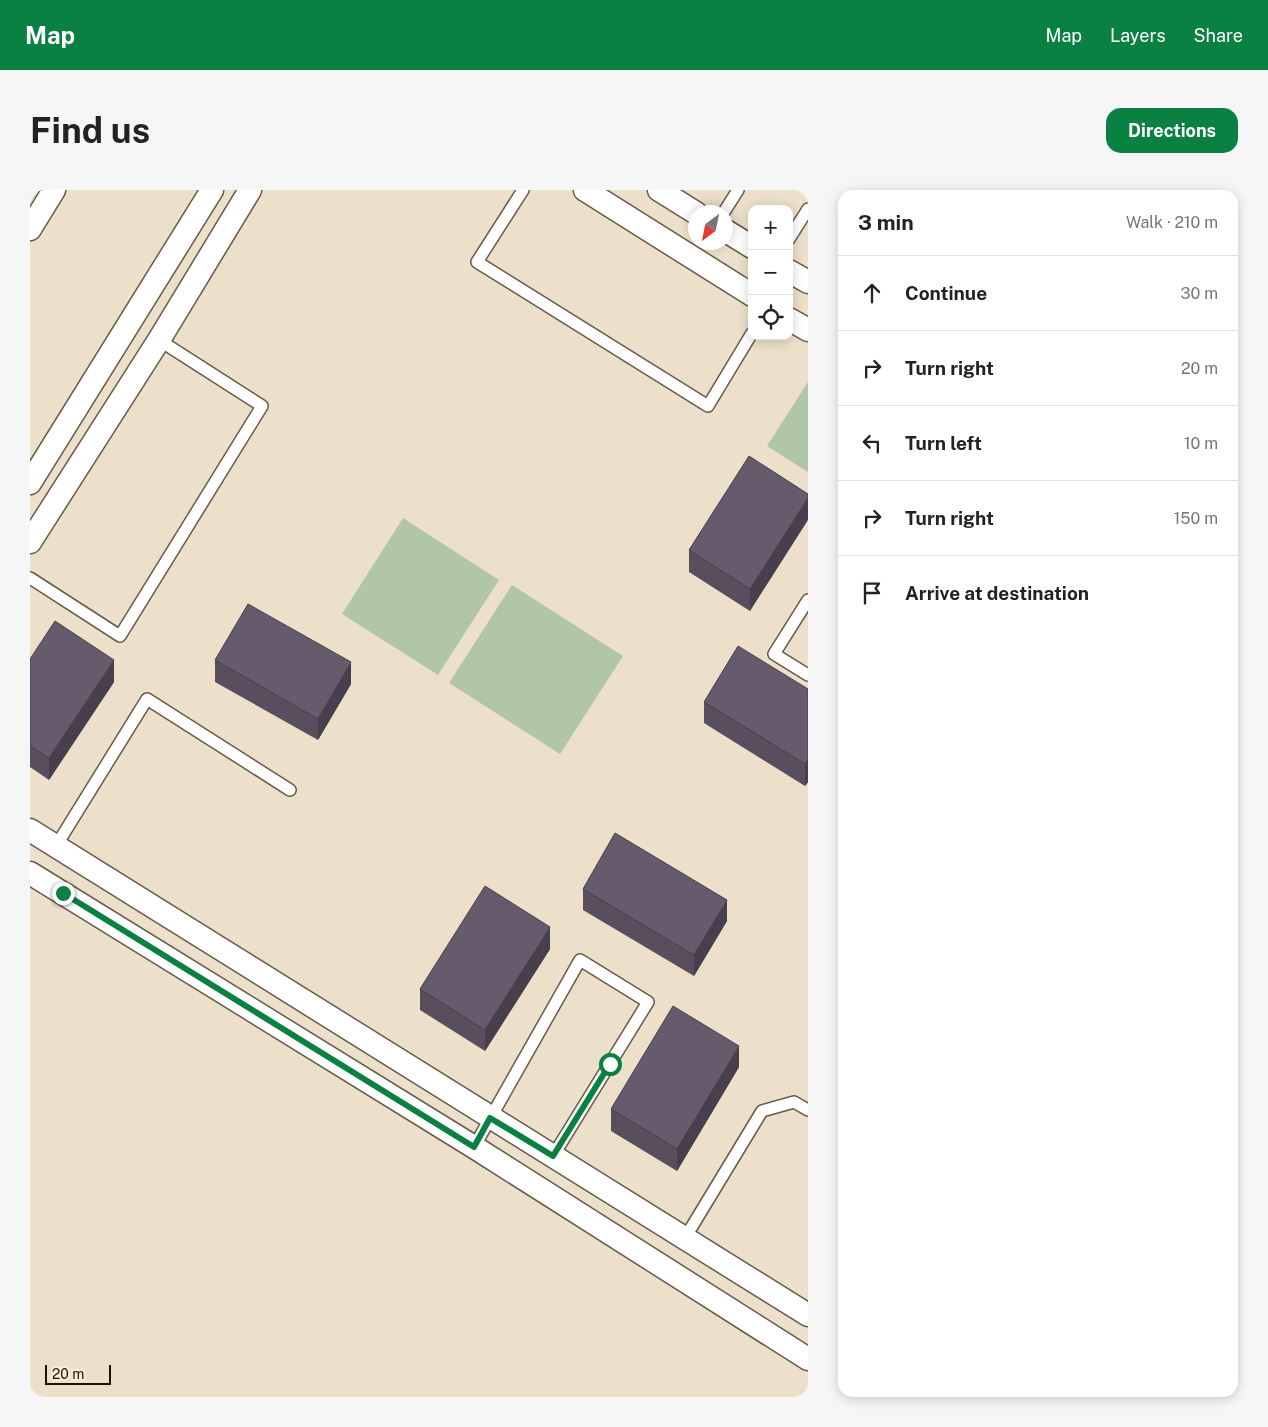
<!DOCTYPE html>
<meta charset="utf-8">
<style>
body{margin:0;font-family:"Public Sans",sans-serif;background:#f6f6f6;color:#222}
.controls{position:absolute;right:15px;top:15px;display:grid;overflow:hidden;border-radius:10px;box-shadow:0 2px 12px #0003}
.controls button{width:45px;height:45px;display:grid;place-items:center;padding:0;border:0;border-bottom:1px solid #e0e0e0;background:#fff;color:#222;font:25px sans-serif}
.compass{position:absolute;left:658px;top:15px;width:45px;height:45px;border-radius:50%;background:#fff;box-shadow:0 2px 12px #0003;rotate:212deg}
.scale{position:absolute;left:15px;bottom:12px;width:66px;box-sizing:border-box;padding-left:5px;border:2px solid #18140c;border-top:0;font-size:14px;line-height:18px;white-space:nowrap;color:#18140c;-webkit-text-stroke:4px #f9eed7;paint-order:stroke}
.stop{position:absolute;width:15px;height:15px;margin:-11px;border:4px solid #0b8043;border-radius:50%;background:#fff}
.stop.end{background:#0b8043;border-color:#fff;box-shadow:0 1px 5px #0008}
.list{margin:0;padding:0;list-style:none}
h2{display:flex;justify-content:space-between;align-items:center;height:65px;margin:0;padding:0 20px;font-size:21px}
h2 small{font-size:16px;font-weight:400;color:#767676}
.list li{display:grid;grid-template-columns:32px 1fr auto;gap:15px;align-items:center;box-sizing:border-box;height:75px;padding:0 20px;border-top:1px solid #e0e0e0}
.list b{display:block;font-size:19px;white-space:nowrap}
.list em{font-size:16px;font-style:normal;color:#767676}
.icon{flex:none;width:28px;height:28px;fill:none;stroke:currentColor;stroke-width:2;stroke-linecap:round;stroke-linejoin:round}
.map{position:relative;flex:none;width:778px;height:1207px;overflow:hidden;border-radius:15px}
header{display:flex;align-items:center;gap:30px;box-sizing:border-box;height:70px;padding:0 25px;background:#0b8043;color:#fff}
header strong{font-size:24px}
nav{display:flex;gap:28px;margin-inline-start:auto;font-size:18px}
.intro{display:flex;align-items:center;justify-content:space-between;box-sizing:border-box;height:120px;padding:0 30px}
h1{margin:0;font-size:35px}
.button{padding:12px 22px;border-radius:15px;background:#0b8043;color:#fff;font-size:18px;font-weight:700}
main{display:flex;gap:30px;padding:0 30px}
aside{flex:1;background:#fff;border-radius:15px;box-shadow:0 2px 12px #0003}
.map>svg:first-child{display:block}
.green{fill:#b0c6a7}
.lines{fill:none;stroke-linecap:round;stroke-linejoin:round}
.lane-casing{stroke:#655b48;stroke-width:14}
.street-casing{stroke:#655b48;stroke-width:25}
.lane{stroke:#fff;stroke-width:11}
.street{stroke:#fff;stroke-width:22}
.wall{fill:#584e5e}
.shaded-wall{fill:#47404c}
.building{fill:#665b6d;stroke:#47404c}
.route{stroke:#0b8043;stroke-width:6}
</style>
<header>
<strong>Map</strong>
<nav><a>Map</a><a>Layers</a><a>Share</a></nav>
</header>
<div class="intro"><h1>Find us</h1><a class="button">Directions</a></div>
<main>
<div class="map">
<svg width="778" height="1207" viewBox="0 0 778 1207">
<rect width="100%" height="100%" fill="#ece0ca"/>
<!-- green -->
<path class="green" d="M778 192V282L737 256Z
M373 328 469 390 408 485 312 424Z
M482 395 593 466 530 564 419 493Z"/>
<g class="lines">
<!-- lane casing -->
<g class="lane-casing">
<path id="lane" d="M493 0 447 72 678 216 722 143
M694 22 708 0
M759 49 778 19
M0 388 90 446 232 216 129 150
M778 410 744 464 778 485
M26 656 117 509 260 600
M444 957 550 770 618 812 523 966
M655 1048 732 921 764 912 778 920"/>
</g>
<!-- street casing -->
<g class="street-casing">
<path id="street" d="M555 0 722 105
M629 0 666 23
M0 39 24 0
M696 41 722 57
M759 81 778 92
M759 129 778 140
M0 293 182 0
M0 352 129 150 220 0
M0 640 778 1125
M0 683 444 957 778 1169"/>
</g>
<!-- lane -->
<use href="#lane" class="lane"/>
<!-- street -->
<use href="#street" class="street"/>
</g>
<!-- wall -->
<path class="wall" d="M778 304 720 421 659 382V360Z
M0 469 84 492 19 590 0 577Z
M185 470 321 494 288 550 185 492Z
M778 499V592L775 596 674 533V512Z
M553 699 697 731 664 786 553 720Z
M520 759 455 861 390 820V799Z
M709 877 647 981 581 941V919Z"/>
<!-- shaded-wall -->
<path class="shaded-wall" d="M778 308V330L720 421V399Z
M84 470V492L19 590V568Z
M321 472V494L288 550V529Z
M778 570V592L775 596V574Z
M697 710V731L664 786V765Z
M520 737V759L455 861V840Z
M709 856V877L647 981V959Z"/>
<!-- building -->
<path class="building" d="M719 266 778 304V308L720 399 659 360Z
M218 414 321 472 288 529 185 470Z
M25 431 84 470 19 568 0 556V469Z
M708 456 778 499V570L775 574 674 512Z
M585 643 697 710 664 765 553 699Z
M455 696 520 737 455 840 390 799Z
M643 816 709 856 647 959 581 919Z"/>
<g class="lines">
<!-- route -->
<path class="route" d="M33 703 444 957 460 928 523 966 580 874"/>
</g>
</svg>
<div class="controls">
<button>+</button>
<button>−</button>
<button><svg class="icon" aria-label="locate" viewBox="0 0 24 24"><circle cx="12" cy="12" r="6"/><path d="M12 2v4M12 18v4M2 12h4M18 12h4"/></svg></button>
</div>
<svg class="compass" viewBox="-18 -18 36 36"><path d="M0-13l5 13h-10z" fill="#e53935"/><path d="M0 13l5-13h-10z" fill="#767676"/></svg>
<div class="scale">20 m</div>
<div class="stop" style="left:580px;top:874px"></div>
<div class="stop end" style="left:33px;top:703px"></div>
</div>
<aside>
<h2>3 min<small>Walk · 210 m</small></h2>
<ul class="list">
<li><svg class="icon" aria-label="ahead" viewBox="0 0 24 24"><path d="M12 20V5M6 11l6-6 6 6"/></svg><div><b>Continue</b></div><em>30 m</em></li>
<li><svg class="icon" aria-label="right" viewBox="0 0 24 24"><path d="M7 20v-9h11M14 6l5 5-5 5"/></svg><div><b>Turn right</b></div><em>20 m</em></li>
<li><svg class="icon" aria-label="left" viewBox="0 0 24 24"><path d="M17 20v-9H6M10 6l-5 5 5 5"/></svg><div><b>Turn left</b></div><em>10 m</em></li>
<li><svg class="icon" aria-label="right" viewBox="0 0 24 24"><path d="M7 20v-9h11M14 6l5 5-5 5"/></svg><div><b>Turn right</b></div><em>150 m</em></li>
<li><svg class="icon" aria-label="arrive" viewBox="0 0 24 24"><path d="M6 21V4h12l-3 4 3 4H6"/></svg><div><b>Arrive at destination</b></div></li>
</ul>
</aside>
</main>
